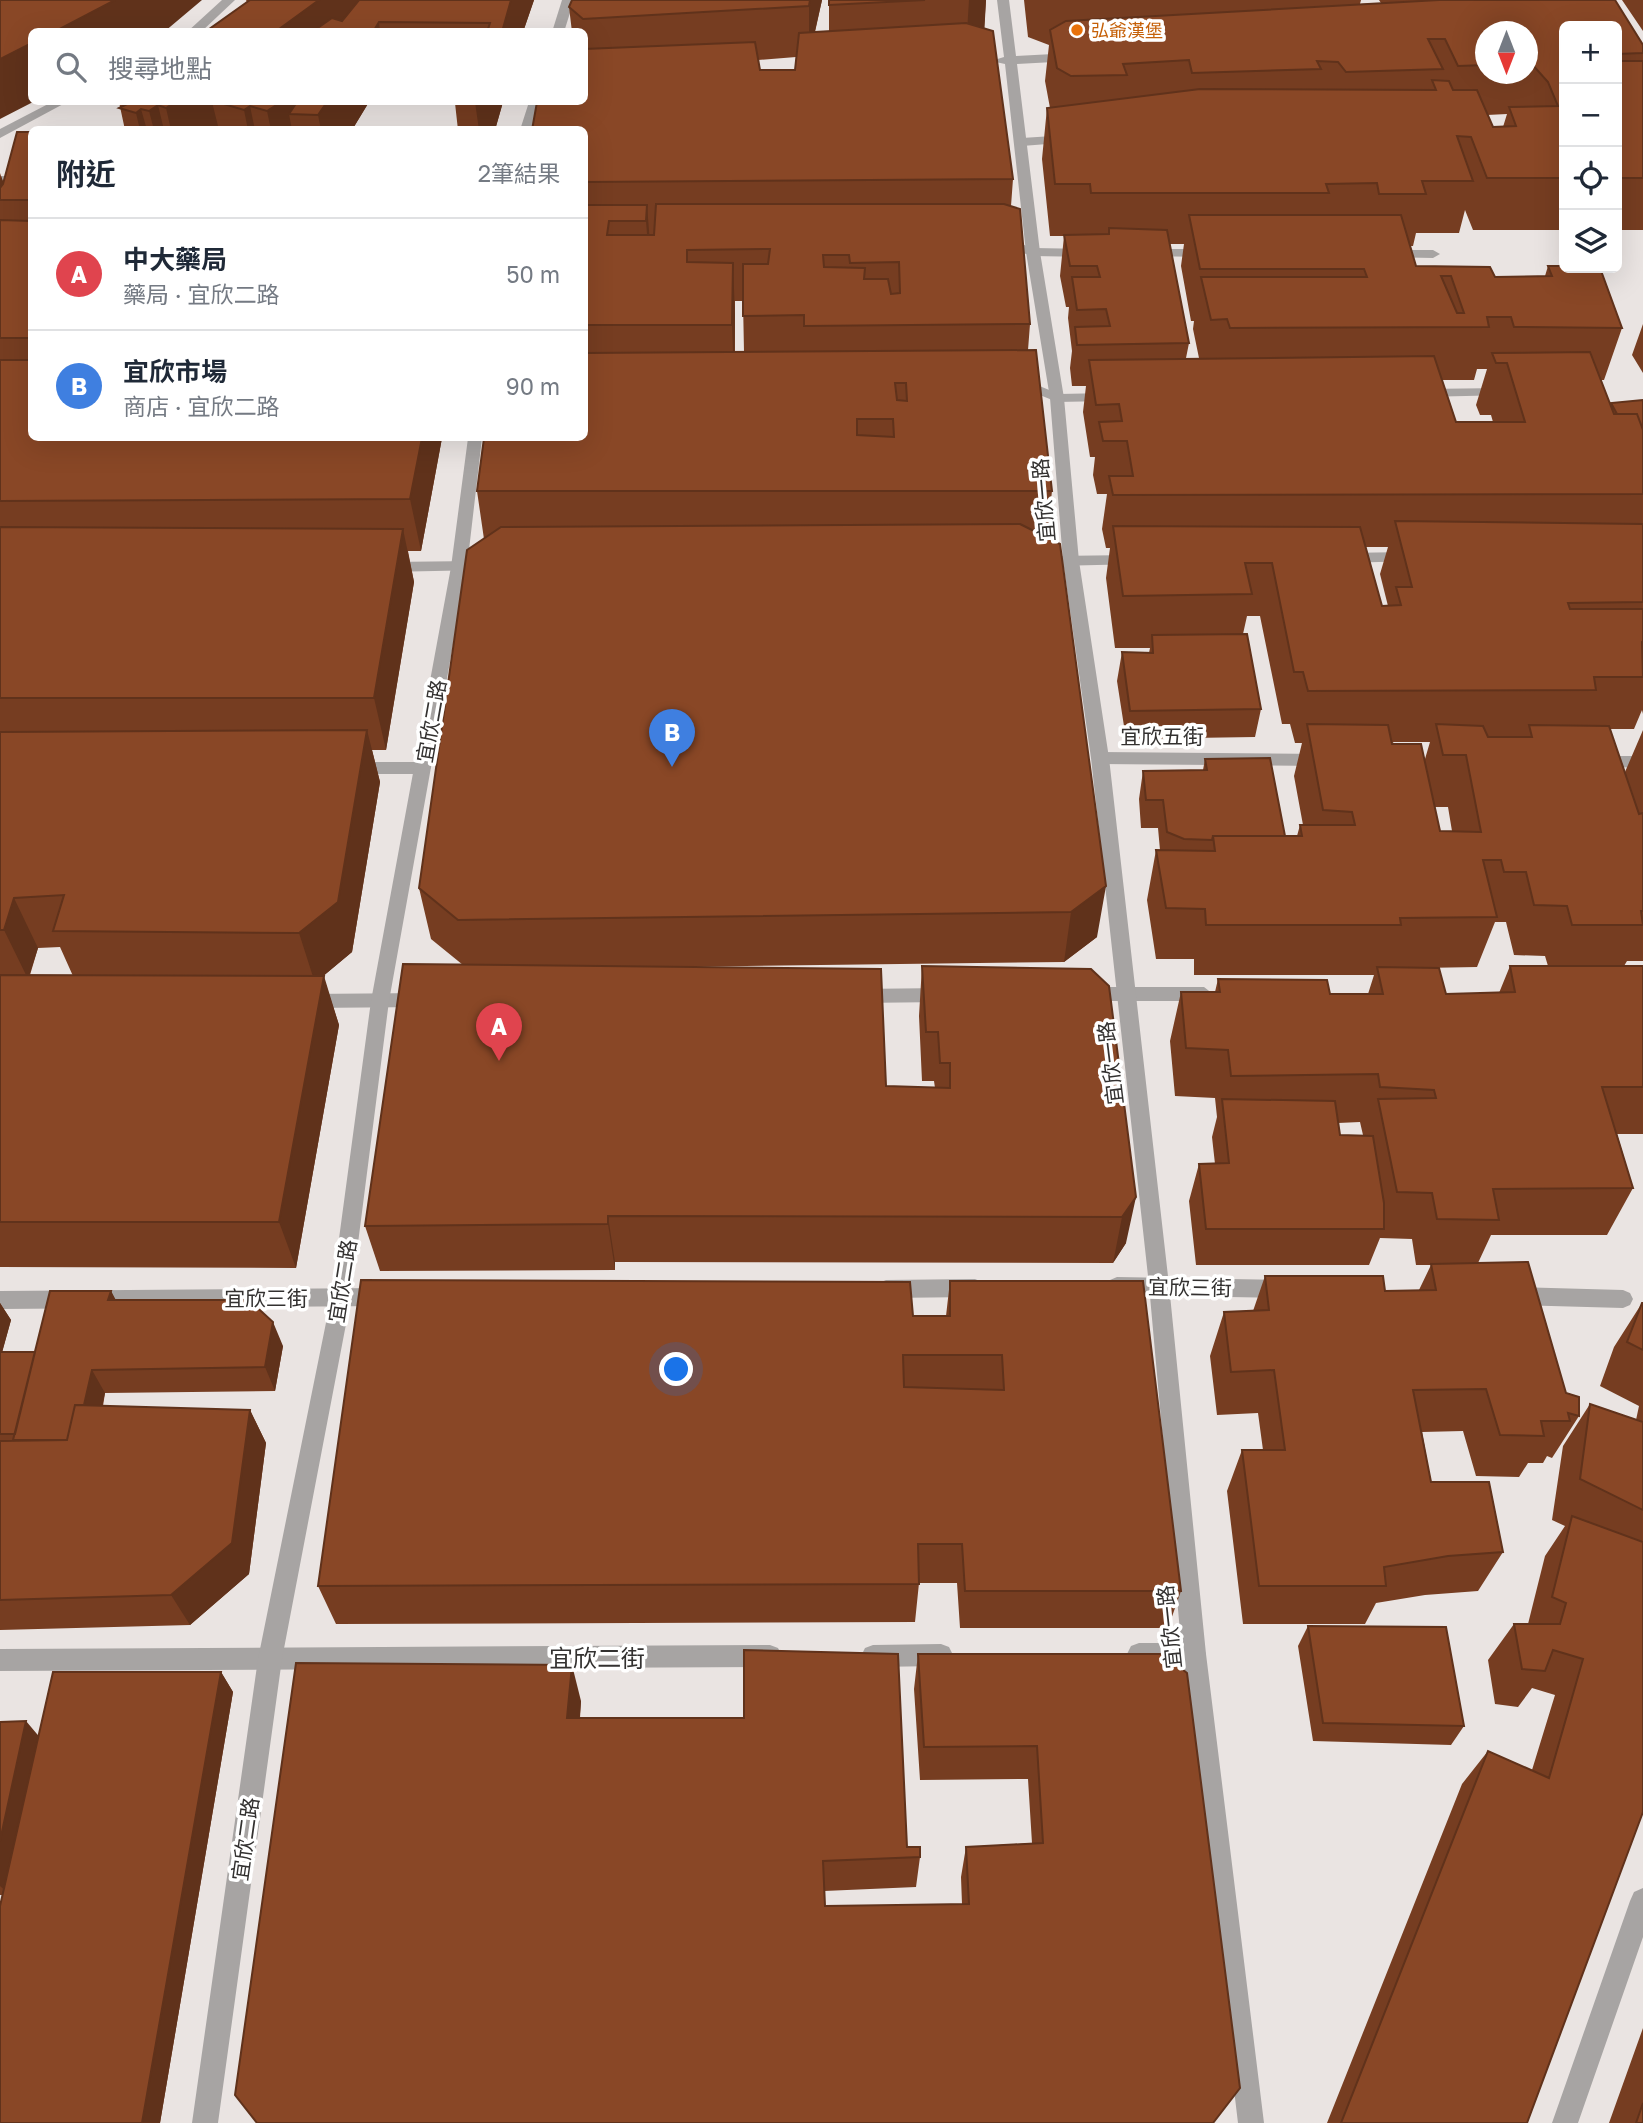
<!DOCTYPE html>
<html lang="zh-TW">
<meta charset="utf-8">
<style>
body{margin:0;font-family:"Golos Text","Noto Sans TC",sans-serif;background:#f2f2f3;color:#1f2937}
.controls{position:absolute;right:21px;top:21px;display:grid;overflow:hidden;border-radius:10px;box-shadow:0 7px 28px #0002}
.controls button{width:63px;height:63px;display:grid;place-items:center;padding:0;border:0;border-bottom:2px solid #e0e1e3;background:#fff;color:#1f2937;font:35px sans-serif}
.compass{position:absolute;left:1475px;top:21px;width:63px;height:63px;border-radius:50%;background:#fff;box-shadow:0 7px 28px #0002;rotate:180deg}
.you{position:absolute;left:677px;top:1370px;width:24px;height:24px;margin:-18px;border:5px solid #fff;border-radius:50%;background:#1a73e8;box-shadow:0 0 0 10px #1a73e833}
.badge{display:grid;place-items:center;width:46px;height:46px;border-radius:50%;background:#2a7d50;color:#fff;font-size:23px;font-weight:700}
.pin{position:absolute;translate:-50% -58px;filter:drop-shadow(0 2px 4px #0008)}
.pin::after{content:'';position:absolute;top:37px;width:24px;height:21px;background:inherit;clip-path:polygon(0 0,100% 0,50% 100%)}
.list{margin:0;padding:0;list-style:none}
h2{display:flex;justify-content:space-between;align-items:center;height:91px;margin:0;padding:0 28px;font-size:30px}
h2 small{font-size:23px;font-weight:400;color:#747a83}
.list li{display:grid;grid-template-columns:46px 1fr auto;gap:21px;align-items:center;box-sizing:border-box;height:112px;padding:0 28px;border-top:2px solid #e0e1e3}
.list b{display:block;font-size:26px;white-space:nowrap}
.list p{margin:0;font-size:23px;white-space:nowrap;color:#747a83}
.list em{font-size:23px;font-style:normal;color:#747a83}
.icon{flex:none;width:38px;height:38px;fill:none;stroke:currentColor;stroke-width:2;stroke-linecap:round;stroke-linejoin:round}
.map{position:relative;flex:none;width:1643px;height:2123px;overflow:hidden}
.search{position:absolute;background:#fff;box-shadow:0 7px 28px #0002;left:28px;top:28px;width:560px;height:77px;display:flex;align-items:center;gap:18px;box-sizing:border-box;padding:0 24px;border-radius:10px;color:#747a83;font-size:26px}
.panel{position:absolute;background:#fff;box-shadow:0 7px 28px #0002;left:28px;top:126px;width:560px;height:315px;border-radius:10px}
.map>svg:first-child{display:block}
.lines{fill:none;stroke-linecap:round;stroke-linejoin:round}
.service{fill:#a7a4a3;fill-rule:evenodd}
.minor{fill:#a7a4a3;fill-rule:evenodd}
.wall{fill:#763d21;fill-rule:evenodd}
.shaded-wall{fill:#60321b}
.building{fill:#894726;stroke:#60321b;stroke-width:2;fill-rule:evenodd}
.food-dot{fill:#e8710a;stroke:#fff;stroke-width:2.5}
.labels{text-anchor:middle;dominant-baseline:central;stroke-width:7;stroke-linejoin:round;paint-order:stroke}
.far-food-label{font-size:18px;fill:#c56008;stroke:#fff;text-anchor:start}
.street-label{font-size:21px;fill:#333130;stroke:#fff}
.near-street-label{font-size:24px;fill:#333130;stroke:#fff}
</style>
<div class="map">
<svg width="1643" height="2123" viewBox="0 0 1643 2123">
<rect width="100%" height="100%" fill="#eae4e2"/>
<g class="lines">
<!-- service -->
<path class="service" d="M1068 135 1074 139 1073 142 1022 146 1016 142 1022 138Z
M0 176H32V184H0Z
M998 237 1034 248 1089 249 1096 253 1089 257 1033 256 993 244V238Z
M1147 249H1208L1215 253 1208 257 1142 256V250Z
M1388 250H1433L1440 254 1433 258 1383 257 1381 254Z
M1014 385H1037L1059 394 1108 393 1115 397 1108 401 1057 402 1035 393 1009 392 1007 389Z
M1504 388 1509 389V395L1422 397 1415 393 1422 389Z
M1410 552 1416 553V561L1342 563 1334 558 1342 553Z
M1133 555 1139 556V564L1055 566 1047 561 1055 556Z
M476 561 484 566 482 570 387 572 379 567 387 562Z
M1100 752 1323 754 1332 760 1323 766 1100 764 1091 758Z
M1595 756H1643V768L1589 766 1586 762 1589 758Z
M350 762H422L431 768 422 774H350L341 768Z
M1084 987H1204L1213 994 1204 1001H1084L1075 994Z
M945 988 954 995 945 1002 857 1003 848 996 857 989Z
M424 993 433 1000 424 1007 307 1008 298 1001 307 994Z
M1117 1277 1286 1280 1293 1283 1296 1289 1293 1295 1286 1298 1117 1295 1110 1292 1107 1286 1110 1280Z
M975 1279 982 1282 985 1288 982 1294 975 1297 886 1298 879 1295 876 1289 879 1283 886 1280Z
M1512 1287 1623 1290 1630 1293 1633 1299 1630 1305 1623 1308 1512 1305 1505 1302 1502 1296 1505 1290Z
M383 1288 390 1291 393 1297 390 1303 383 1306 0 1309V1291Z
M1139 1643H1194L1202 1646 1206 1654 1202 1662 1194 1665H1139L1131 1662 1127 1654 1131 1646Z
M941 1644 949 1647 953 1655 949 1663 941 1666 873 1667 865 1664 861 1656 865 1648 873 1645Z
M770 1645 778 1648 782 1656 778 1664 770 1667 0 1671V1649Z
M1643 1888V1937L1578 2123H1552L1630 1901 1634 1892Z"/>
<!-- minor -->
<path class="minor" d="M222 0H235L201 32H187Z
M562 0H574L564 32H552Z
M997 0H1009L1016 56 1072 53 1078 57 1072 61 1017 64 1040 252 1064 398 1079 561 1109 758 1169 1285 1206 1654 1264 2123H1238L1182 1654 1149 1285 1091 758 1063 561 1050 398 1026 252 1005 64 991 61 1004 57Z
M52 102H67L0 138V129Z
M529 102H541L532 130H520Z
M468 438H482L467 567 389 1001 351 1298 282 1659 218 2123H192L258 1659 331 1298 371 1001 451 567Z"/>
</g>
<!-- wall -->
<path class="wall" d="M246 0H534L523 32H205L247 2Z
M572 0H822L815 32 829 31V0H986L984 28 1013 179 1011 206 1030 324 1028 350 1052 491 1047 537 1097 937 1064 962 670 967 886 1086 935 1088 934 1081H922L919 1016 922 966 1091 969 1126 1243 1113 1263 615 1262V1270L380 1271 365 1226 463 965 431 939 419 888 484 539 477 491 584 438V32H572L569 7ZM796 57 795 70H760L758 60ZM735 301H743L744 352H735Z
M1024 0H1361L1360 4 1381 3 1379 0H1615L1643 45V230H1617V26H1564V230H1473L1465 210 1459 233H1416L1413 246H1410L1416 266 1495 277 1545 276 1548 266 1622 328 1604 380H1601L1610 405 1611 403 1643 400V714L1642 710 1634 729H1610L1625 772 1643 730V961H1627L1624 966H1643V1134H1617L1633 1188 1607 1235H1491L1478 1263 1566 1393 1579 1416 1552 1458 1547 1456 1543 1463H1528L1519 1477 1476 1476 1463 1431 1422 1432 1431 1482 1503 1552 1478 1591 1425 1595 1376 1603 1365 1624H1243L1227 1491 1242 1450H1263L1258 1413 1217 1415 1210 1356 1224 1312 1253 1311 1265 1276 1385 1291 1419 1290 1431 1265H1416L1412 1239 1380 1238 1369 1265H1196L1189 1201 1199 1164H1215L1212 1137 1217 1117 1215 1098 1175 1096 1170 1041 1181 992H1215L1218 979 1330 994H1368L1374 975H1194V959H1156L1147 900 1156 850H1160L1158 828H1141L1139 799 1143 771 1203 770 1205 759 1285 836H1297L1300 825H1303L1294 776 1302 743H1295L1290 724H1282L1260 616H1247L1243 634 1261 709 1255 737 1126 739 1117 681 1122 652 1149 653 1150 648H1115L1106 578 1110 548H1106L1102 529 1107 494H1097L1093 475 1095 457H1090L1083 412 1086 386H1072L1070 368 1072 351 1068 318 1069 307H1066L1060 276 1064 236H1050L1042 159 1047 108H1050L1045 81 1049 45 1028 37ZM1486 32H1528V74H1486ZM1507 114 1503 127H1493L1487 115ZM1170 244H1184L1181 266 1191 321H1194L1193 329 1199 358H1186L1189 343ZM1477 369H1487L1476 405 1480 415H1491L1493 422H1456L1442 380H1474ZM1366 547H1388L1380 574 1388 606H1382ZM1392 742H1430L1425 759ZM1434 807H1448L1452 831H1440ZM1495 922H1506L1514 955 1545 956 1548 966H1510L1499 993 1446 994 1422 968 1477 967ZM1360 1122 1363 1135H1365V1136L1340 1135 1338 1123Z
M1622 0H1643V31Z
M119 102H369L352 130H125Z
M503 102 495 130H458L455 103Z
M32 132V438H442L421 551H408L414 582 386 750H372L380 782 352 952 323 976 339 1025 296 1268 0 1267V173L3 182ZM60 947 73 976 30 975 38 948Z
M1643 324V373L1632 355Z
M950 1281 1181 1591 1168 1628H960L957 1583H919L915 1622 336 1624 318 1586 913 1316H946Z
M111 1291 115 1300 283 1346 275 1391 105 1393 103 1406 250 1410 266 1443 249 1574 190 1625 0 1630V1303L11 1320 2 1352H35Z
M1642 1303H1643V1812L1527 2123H1327L1462 1784 1488 1751 1532 1770 1555 1695 1532 1688 1518 1707 1495 1704 1488 1660 1514 1624H1528L1545 1556 1565 1526 1552 1520 1563 1446 1590 1404 1636 1420 1639 1406 1600 1386 1614 1347Z
M1308 1626 1464 1726 1451 1745 1313 1741 1298 1646Z
M918 1654H1163L1213 2123 296 1663 581 1701 580 1718 907 1847 920 1857 916 1887 824 1891 825 1906 962 1904 961 1877 966 1847 1032 1843 1028 1779 920 1780 914 1689Z
M221 1672 233 1692 160 2123H0L3 1895H0V1722L39 1736Z
M1643 2028V2123H1609Z"/>
<!-- shaded-wall -->
<path class="shaded-wall" d="M115 0H202L164 32H54Z
M319 0H361L355 32H275Z
M511 0H534L523 32H502Z
M810 0H822L809 57V6Z
M969 0H986L984 37 966 48Z
M379 22 380 32H373Z
M32 43V102H33L0 119V59Z
M175 102H212L219 130H171L166 108Z
M281 102H369L352 130H321L318 115 289 114 292 130H271L267 111Z
M475 102H503L495 130H479Z
M158 105 164 130H154L149 111Z
M250 106 255 130H248L244 110Z
M141 109 147 130H140L136 113Z
M1 176 10 200H0V179Z
M647 205 651 256 650 273 646 221Z
M733 263 735 315 734 377 732 325Z
M422 438H442L421 551 410 499Z
M403 529 414 582 386 750 374 698Z
M367 730 380 782 352 952 315 983 299 933Z
M1106 886 1097 937 1064 962 1071 912Z
M14 898 38 948 28 979 4 930Z
M324 976 339 1025 296 1268 279 1222Z
M1136 1197 1126 1243 1113 1263 1122 1217Z
M608 1216 615 1262V1270L608 1224Z
M111 1291 124 1315 108 1300Z
M0 1303 11 1320 0 1360Z
M273 1322 283 1346 275 1391 265 1367Z
M92 1370 105 1393 88 1472 73 1450Z
M250 1410 266 1443 249 1574 190 1625 171 1595Z
M572 1665 581 1701 577 1752 567 1718Z
M221 1672 233 1692 160 2123H142Z
M26 1721 42 1740 10 1895 0 1886V1841Z"/>
<!-- building -->
<path class="building" d="M0 0H115L54 32H32V43L0 59Z
M250 0H319L275 32H205Z
M359 0H511L502 32H487L490 23 379 22 373 32H312L332 18 342 21Z
M572 0H810L809 6 583 19 569 7Z
M829 0H925L829 5Z
M1439 0H1615L1643 45V53L1617 54V26H1564V178H1487L1471 137 1457 136 1473 181H1422L1426 194H1379L1377 183 1326 184 1329 193H1091L1090 184H1055L1047 108 1200 89 1436 90 1432 80 1449 81 1453 90H1477L1493 127 1516 126 1509 107 1558 106 1548 82 1531 63H1528V32H1486V65L1458 66 1445 39H1428L1443 69 1346 72 1338 62 1317 61 1321 69 1192 73 1189 60 1123 64 1127 75 1071 76 1057 68 1050 30 1066 21Z
M966 23 993 31 1013 179 584 182V130H532L537 102H584V49L755 42 760 70H795L799 33Z
M1617 61H1643V178H1617Z
M131 102H175L166 108 158 105 149 111 141 109 136 113 119 108Z
M217 102H281L267 111 250 106 244 110Z
M297 102H327L318 115 289 114Z
M327 127 326 130H167Z
M17 132H32V200H0V188L3 184Z
M656 204H1004L1020 209 1030 324 804 326V315L743 316V264H768L770 249 687 250V262L733 263 732 325H584V205H647L646 221H609L607 235H654ZM823 255H849L850 263 899 262 900 293 891 294 888 279H864L865 268 824 267Z
M1189 215H1401L1416 266 1490 267 1495 277 1552 276 1548 266H1564V268H1600L1622 328 1514 327 1511 317H1487L1489 327 1230 328 1227 319 1211 320 1201 277H1367L1364 269H1200ZM1441 276H1451L1464 313H1457Z
M0 220 32 221V338H0Z
M1109 228 1167 230 1189 343 1077 345 1075 327 1110 326 1106 309 1077 310 1072 277H1100L1097 266H1070L1064 235 1109 234Z
M1036 350 1052 491H477L484 438H584V353ZM895 383H906L907 401 897 400ZM857 419H893L894 437 857 435Z
M1590 352 1614 414H1637L1643 430V494L1113 495 1109 476H1133L1127 441H1103L1099 422 1122 421 1119 404 1096 405 1089 360 1434 356 1456 422H1525L1507 363H1496L1492 353Z
M0 360H32V438H422L410 499 0 501Z
M1643 400V427H1642L1637 414H1617L1611 403Z
M1395 521 1643 524V602L1568 603 1570 609H1643V641L1642 642 1643 677H1594L1596 690 1308 691 1303 672H1294L1272 563H1245L1252 594 1123 596 1113 526 1360 527 1382 606 1401 605 1396 587H1412Z
M1020 524 1060 544 1106 886 1071 912 458 920 419 888 467 550 501 527Z
M0 527 403 529 374 698H0Z
M1247 634 1261 709 1130 711 1122 652 1153 653 1152 635Z
M1307 724 1388 725 1392 744H1421L1440 831 1481 832 1466 755H1443L1436 724 1483 726 1488 737H1532L1529 725 1609 726 1639 814 1643 813V911H1641L1643 925H1572L1567 906 1534 905 1526 872H1504L1501 860H1483L1497 917 1400 918 1401 925H1206L1205 909 1166 908 1156 850 1215 851 1213 836H1302L1300 825H1355L1352 812 1323 810Z
M367 730 338 902 299 933 53 931 64 895 14 898 4 930H0V732Z
M1270 758 1285 836H1213L1212 840 1184 839 1167 832 1163 800H1146L1143 771 1207 770 1205 759Z
M403 964 881 969 886 1086 950 1088V1063H940L938 1032H926L922 966 1091 969 1109 986 1136 1197 1122 1217 608 1216V1224L365 1226Z
M1510 966H1643V1087H1602L1633 1188 1493 1189 1499 1220 1437 1219 1432 1193 1397 1192 1378 1099 1436 1098 1434 1090 1380 1087 1378 1074 1231 1076 1228 1050 1186 1048 1181 992H1220L1218 979 1327 980 1330 994H1383L1377 967 1439 968 1446 994 1515 992Z
M0 975 324 976 279 1222H0Z
M1222 1099 1335 1101 1340 1135 1373 1136 1384 1203V1229H1206L1199 1164 1229 1163Z
M1528 1262 1566 1393 1579 1397V1416L1568 1413 1570 1421H1541L1544 1436 1500 1435 1486 1389 1413 1390 1431 1482H1489L1503 1552 1448 1556 1384 1567 1386 1586H1259L1242 1450H1285L1274 1370 1231 1372 1224 1312 1269 1310 1265 1276H1383L1385 1291 1436 1290 1431 1264Z
M361 1280 910 1282 913 1316H950V1281H1143L1181 1591H965L962 1544H918L919 1584 318 1586ZM903 1355H1002L1004 1390 904 1387Z
M50 1291H111L108 1300H249L273 1322 265 1367 92 1370 84 1405H75L67 1440H13Z
M1642 1303H1643V1350L1627 1342Z
M0 1352H35L15 1434H0Z
M1590 1404 1643 1422V1510L1580 1479Z
M75 1405 250 1410 232 1543 171 1595 0 1600V1441L67 1440Z
M1572 1516 1643 1542V1812L1527 2123H1341L1488 1751 1549 1778 1583 1659 1553 1650 1545 1671 1522 1669 1514 1624H1560L1566 1603 1552 1597Z
M1308 1626 1446 1627 1464 1726 1323 1723Z
M744 1650 898 1654 907 1847H920V1857L823 1861 825 1906 969 1904 966 1847 1043 1843 1037 1746 924 1747 918 1654H1163L1187 1673 1240 2088 1213 2123H257L235 2095 296 1663 572 1665 567 1718H744Z
M53 1672H221L142 2123H0V1906Z
M26 1721 0 1841V1722Z
M1643 2103V2123H1636Z"/>
<!-- markers -->
<circle class="food-dot" cx="1077" cy="30" r="7"/>
<g class="labels">
<!-- far-food labels -->
<g class="far-food-label">
<text x="1091" y="30">弘爺漢堡</text>
</g>
<!-- street labels -->
<g class="street-label">
<text transform="translate(1043 500) rotate(-95)">宜欣一路</text>
<text transform="translate(431 721) rotate(-80)">宜欣二路</text>
<text x="1162" y="736">宜欣五街</text>
<text transform="translate(1110 1063) rotate(-97)">宜欣一路</text>
<text transform="translate(342 1281) rotate(-81)">宜欣二路</text>
<text transform="translate(1190 1287) rotate(1)">宜欣三街</text>
<text x="266" y="1298">宜欣三街</text>
<text transform="translate(1169 1627) rotate(-96)">宜欣一路</text>
<text transform="translate(245 1839) rotate(-82)">宜欣二路</text>
</g>
<!-- near-street labels -->
<g class="near-street-label">
<text x="597" y="1657">宜欣二街</text>
</g>
</g>
</svg>
<div class="controls">
<button>+</button>
<button>−</button>
<button><svg class="icon" aria-label="locate" viewBox="0 0 24 24"><circle cx="12" cy="12" r="6"/><path d="M12 2v4M12 18v4M2 12h4M18 12h4"/></svg></button>
<button><svg class="icon" aria-label="layers" viewBox="0 0 24 24"><path d="M12 4l9 5-9 5-9-5zM3 14l9 5 9-5"/></svg></button>
</div>
<svg class="compass" viewBox="-18 -18 36 36"><path d="M0-13l5 13h-10z" fill="#e53935"/><path d="M0 13l5-13h-10z" fill="#747a83"/></svg>
<div class="you"></div>
<div class="pin badge" style="left:499px;top:1061px;background:#e0444e">A</div>
<div class="pin badge" style="left:672px;top:767px;background:#3f7fe0">B</div>
<div class="search"><svg class="icon" aria-label="search" viewBox="0 0 24 24"><circle cx="10" cy="10" r="6"/><path d="M15 15l6 6"/></svg>搜尋地點</div>
<section class="panel">
<h2>附近<small>2筆結果</small></h2>
<ul class="list">
<li><span class="badge" style="background:#e0444e">A</span><div><b>中大藥局</b><p>藥局 · 宜欣二路</p></div><em>50 m</em></li>
<li><span class="badge" style="background:#3f7fe0">B</span><div><b>宜欣市場</b><p>商店 · 宜欣二路</p></div><em>90 m</em></li>
</ul>
</section>
</div>
